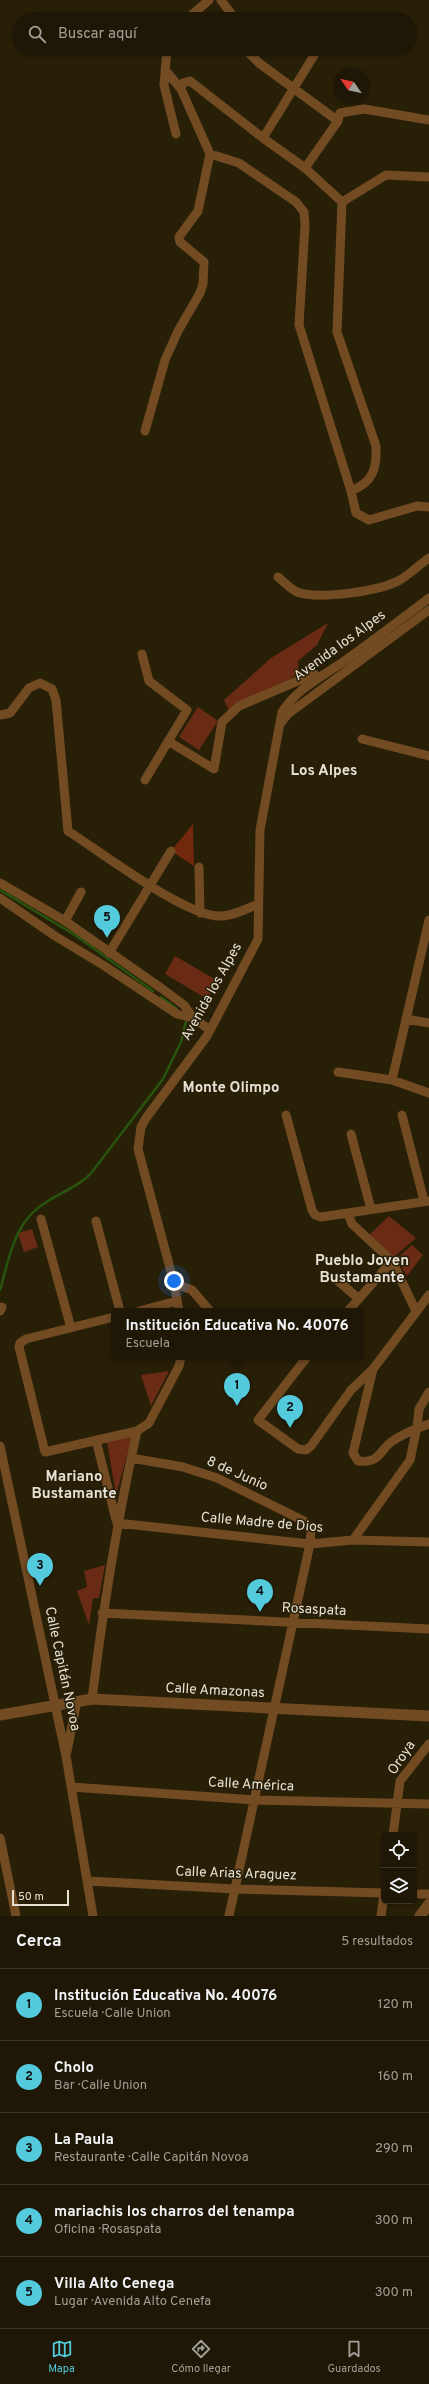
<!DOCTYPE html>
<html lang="es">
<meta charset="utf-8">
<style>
body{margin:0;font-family:Overpass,sans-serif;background:#26200f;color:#f1f3f6}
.controls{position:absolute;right:12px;bottom:12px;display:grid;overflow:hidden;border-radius:6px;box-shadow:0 1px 3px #0004}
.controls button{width:36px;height:36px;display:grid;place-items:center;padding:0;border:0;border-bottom:1px solid #3c3627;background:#1e1705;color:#f1f3f6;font:20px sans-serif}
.compass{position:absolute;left:333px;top:68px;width:36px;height:36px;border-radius:50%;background:#1e1705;box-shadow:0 1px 3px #0004;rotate:304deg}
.scale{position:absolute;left:12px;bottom:10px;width:57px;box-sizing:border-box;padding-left:4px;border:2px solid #e7e1d4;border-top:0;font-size:11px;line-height:14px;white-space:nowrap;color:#e7e1d4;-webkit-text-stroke:3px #281f07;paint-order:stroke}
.you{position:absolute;left:174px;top:1281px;width:14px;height:14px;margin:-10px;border:3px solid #fff;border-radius:50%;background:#1a73e8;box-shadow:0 0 0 6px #1a73e833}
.badge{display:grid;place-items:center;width:26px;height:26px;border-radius:50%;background:#54cadd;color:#111;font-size:13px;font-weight:700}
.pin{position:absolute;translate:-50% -33px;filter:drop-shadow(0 1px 2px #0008)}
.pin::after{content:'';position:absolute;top:21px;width:14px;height:12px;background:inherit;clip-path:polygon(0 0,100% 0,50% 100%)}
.popup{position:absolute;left:111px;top:1308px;width:252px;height:52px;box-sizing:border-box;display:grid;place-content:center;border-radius:6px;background:#1e1705;filter:drop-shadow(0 1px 3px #0005);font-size:13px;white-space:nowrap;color:#a19f9a}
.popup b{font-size:15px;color:#f1f3f6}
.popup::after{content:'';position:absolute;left:50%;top:100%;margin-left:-8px;border:8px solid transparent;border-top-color:#1e1705}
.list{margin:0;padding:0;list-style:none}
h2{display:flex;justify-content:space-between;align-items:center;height:52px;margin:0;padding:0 16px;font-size:17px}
h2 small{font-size:13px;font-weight:400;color:#a19f9a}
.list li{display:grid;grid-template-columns:26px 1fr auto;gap:12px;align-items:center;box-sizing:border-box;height:72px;padding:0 16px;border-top:1px solid #3c3627}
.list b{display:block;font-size:15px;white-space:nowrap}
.list p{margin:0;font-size:13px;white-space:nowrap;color:#a19f9a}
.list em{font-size:13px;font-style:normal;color:#a19f9a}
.icon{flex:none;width:22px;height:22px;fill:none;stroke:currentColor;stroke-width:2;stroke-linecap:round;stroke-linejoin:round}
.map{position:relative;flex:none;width:429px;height:1916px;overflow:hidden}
.search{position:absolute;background:#1e1705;box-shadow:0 1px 3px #0004;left:12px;right:12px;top:12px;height:44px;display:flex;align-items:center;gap:10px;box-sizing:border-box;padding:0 14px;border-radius:22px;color:#a19f9a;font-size:15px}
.sheet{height:412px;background:#1e1705}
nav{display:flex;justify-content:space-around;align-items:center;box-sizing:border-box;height:56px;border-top:1px solid #3c3627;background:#1e1705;font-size:11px;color:#a19f9a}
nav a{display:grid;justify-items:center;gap:2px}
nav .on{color:#54cadd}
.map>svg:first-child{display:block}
.green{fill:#6a2b14}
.forest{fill:#72280c}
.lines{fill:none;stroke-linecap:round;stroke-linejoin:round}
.stream{stroke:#28550e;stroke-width:2.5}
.minor{stroke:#724b23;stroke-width:9}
.tertiary{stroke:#724b23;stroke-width:11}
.labels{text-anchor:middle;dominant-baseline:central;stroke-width:3;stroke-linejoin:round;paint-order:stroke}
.street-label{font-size:14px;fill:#e7e1d4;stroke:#281f07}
.neighbourhood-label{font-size:15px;font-weight:bold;fill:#e7e1d4;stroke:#281f07}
</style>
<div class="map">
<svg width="429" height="1916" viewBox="0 0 429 1916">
<rect width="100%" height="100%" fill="#281f07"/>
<!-- green -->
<path class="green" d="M328 623 317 645 298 661 299 673 286 682 229 710 224 700 271 658Z
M198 707 218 721 199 750 179 737Z
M175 956 218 981 207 999 165 974Z
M389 1216 416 1238 394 1257 369 1235Z
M32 1229 38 1247 24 1252 18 1233Z
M412 1245 423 1255 407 1276 396 1259Z
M169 1371 151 1406 141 1375Z
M132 1437 116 1495 107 1442Z
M105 1565 99 1598H93L89 1625 77 1591 87 1587 84 1571Z"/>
<!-- forest -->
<path class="forest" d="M193 824 194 866 171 851Z"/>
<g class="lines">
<!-- stream -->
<path class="stream" d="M0 890 75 935 153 991
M161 997 177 1009
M0 1290C10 1256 14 1220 48 1201 62 1192 81 1185 92 1172L163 1079 181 1042 186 1021"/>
<!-- minor -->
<path class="minor" d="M221 0 235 19
M187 19 209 0
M337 19 338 18
M167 49 164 85 176 134
M245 49 259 63 338 121
M165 73 166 71 181 89
M263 138 318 49
M210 154 239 163 296 202 304 212 305 225 299 325 351 491 356 513 369 520 417 506 429 507
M305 168 338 121 340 113 364 109 429 120
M342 202 386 175 429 177
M145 431 165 360 178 331 200 293 203 284 204 262 180 242 179 237 198 211 210 154 181 89 183 83 190 81 263 138 305 168 342 202 337 332 376 446C377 469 373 482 351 491
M278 577C284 582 291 589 297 592 319 600 380 591 400 580 410 574 419 565 429 558
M142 654 149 681 187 710 145 780
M0 715 10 713 29 688 40 683 52 689 56 700 68 831C101 852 186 917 220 916 233 916 246 909 258 904
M280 724 288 714 429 610
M362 739 429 756
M168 741 214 769 222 722 239 706 314 674 318 677
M199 867 200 913
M0 883 65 921 161 988 184 1005 193 1018 210 1030
M0 898 55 936 103 965 177 1014 193 1018
M65 921 81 892
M109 953 171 851
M406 1019 429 1023
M338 1072 392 1080 429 1093
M392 1080 429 920
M286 1115 312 1210 315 1215 321 1217 429 1201
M402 1115 424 1201
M351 1134 371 1209
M348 1213 352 1224 392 1261 416 1311
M41 1219 71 1328
M96 1221 120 1311
M337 1280 359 1299
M174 1283 192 1290 210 1311
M429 1295 373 1369 353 1453 358 1461C381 1464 379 1449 394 1440 405 1433 417 1428 429 1424
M0 1311 2 1307
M139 1311 177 1301
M179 1311 174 1283 138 1149 141 1127 146 1118 207 1036 258 939 260 830 282 712C297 689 321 677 343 662 372 641 400 620 429 598
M348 1311 392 1261
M114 1317 26 1339 20 1343 19 1347 45 1452 137 1431 149 1423 179 1366 181 1357
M307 1357 258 1420 298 1449 306 1450 311 1446 351 1390 373 1369
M96 1440 116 1520
M0 1446 66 1756 93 1916
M131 1458 183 1467 217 1478 304 1521 311 1531 310 1544 229 1916
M117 1523 310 1544 353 1540 429 1542
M353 1540 410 1460 417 1427 419 1409 429 1392
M102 1613 429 1629
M92 1699C103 1609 117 1520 137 1431
M67 1751 77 1701
M71 1787 255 1800 429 1804
M393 1835 400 1781 429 1744
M0 1838 16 1916
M88 1881 235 1889 384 1893
M414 1894H429
M381 1916 384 1894"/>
<!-- tertiary -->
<path class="tertiary" d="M0 1715 92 1699 429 1716
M420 1916 429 1904"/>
</g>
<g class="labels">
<!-- street labels -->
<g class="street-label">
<text transform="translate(340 646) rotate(-36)">Avenida los Alpes</text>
<text transform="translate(212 992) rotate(-61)">Avenida los Alpes</text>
<text transform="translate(237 1474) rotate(24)">8 de Junio</text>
<text transform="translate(262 1523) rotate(5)">Calle Madre de Dios</text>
<text transform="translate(314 1610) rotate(3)">Rosaspata</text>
<text transform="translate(62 1669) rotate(78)">Calle Capitán Novoa</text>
<text transform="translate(215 1691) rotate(3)">Calle Amazonas</text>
<text transform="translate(402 1758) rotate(-56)">Oroya</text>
<text transform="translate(251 1785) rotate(3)">Calle América</text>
<text transform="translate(236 1874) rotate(2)">Calle Arias Araguez</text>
</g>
<!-- neighbourhood labels -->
<g class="neighbourhood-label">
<text x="324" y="771">Los Alpes</text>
<text x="231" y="1088">Monte Olimpo</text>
<text x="362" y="1261">Pueblo Joven<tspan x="362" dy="17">Bustamante</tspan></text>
<text x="74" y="1477">Mariano<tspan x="74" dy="17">Bustamante</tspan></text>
</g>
</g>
</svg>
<div class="controls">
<button><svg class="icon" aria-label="locate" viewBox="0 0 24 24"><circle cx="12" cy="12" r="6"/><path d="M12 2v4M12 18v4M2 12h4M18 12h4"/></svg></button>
<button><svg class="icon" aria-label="layers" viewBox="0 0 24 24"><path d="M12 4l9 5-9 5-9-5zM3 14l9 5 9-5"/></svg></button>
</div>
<svg class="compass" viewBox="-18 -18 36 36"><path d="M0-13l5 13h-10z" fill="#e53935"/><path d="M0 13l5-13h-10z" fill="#a19f9a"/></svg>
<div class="scale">50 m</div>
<div class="you"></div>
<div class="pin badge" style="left:237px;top:1406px">1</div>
<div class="popup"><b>Institución Educativa No. 40076</b>Escuela</div>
<div class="pin badge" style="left:290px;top:1428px">2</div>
<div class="pin badge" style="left:40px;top:1586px">3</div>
<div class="pin badge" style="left:260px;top:1612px">4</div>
<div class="pin badge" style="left:107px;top:938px">5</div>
<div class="search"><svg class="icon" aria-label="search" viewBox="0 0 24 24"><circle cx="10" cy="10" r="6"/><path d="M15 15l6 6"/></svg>Buscar aquí</div>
</div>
<section class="sheet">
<h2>Cerca<small>5 resultados</small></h2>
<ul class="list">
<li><span class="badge">1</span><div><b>Institución Educativa No. 40076</b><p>Escuela · Calle Union</p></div><em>120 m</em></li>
<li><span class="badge">2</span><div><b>Cholo</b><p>Bar · Calle Union</p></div><em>160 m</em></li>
<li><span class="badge">3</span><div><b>La Paula</b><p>Restaurante · Calle Capitán Novoa</p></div><em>290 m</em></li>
<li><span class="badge">4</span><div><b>mariachis los charros del tenampa</b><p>Oficina · Rosaspata</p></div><em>300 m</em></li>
<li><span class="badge">5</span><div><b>Villa Alto Cenega</b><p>Lugar · Avenida Alto Cenefa</p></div><em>300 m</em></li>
</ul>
</section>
<nav>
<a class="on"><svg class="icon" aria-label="map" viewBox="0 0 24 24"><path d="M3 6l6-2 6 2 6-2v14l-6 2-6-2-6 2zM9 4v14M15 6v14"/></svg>Mapa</a>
<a><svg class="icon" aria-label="directions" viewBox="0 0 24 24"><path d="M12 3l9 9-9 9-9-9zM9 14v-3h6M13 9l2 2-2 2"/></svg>Cómo llegar</a>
<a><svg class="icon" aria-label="saved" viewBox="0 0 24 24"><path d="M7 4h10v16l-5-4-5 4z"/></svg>Guardados</a>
</nav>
